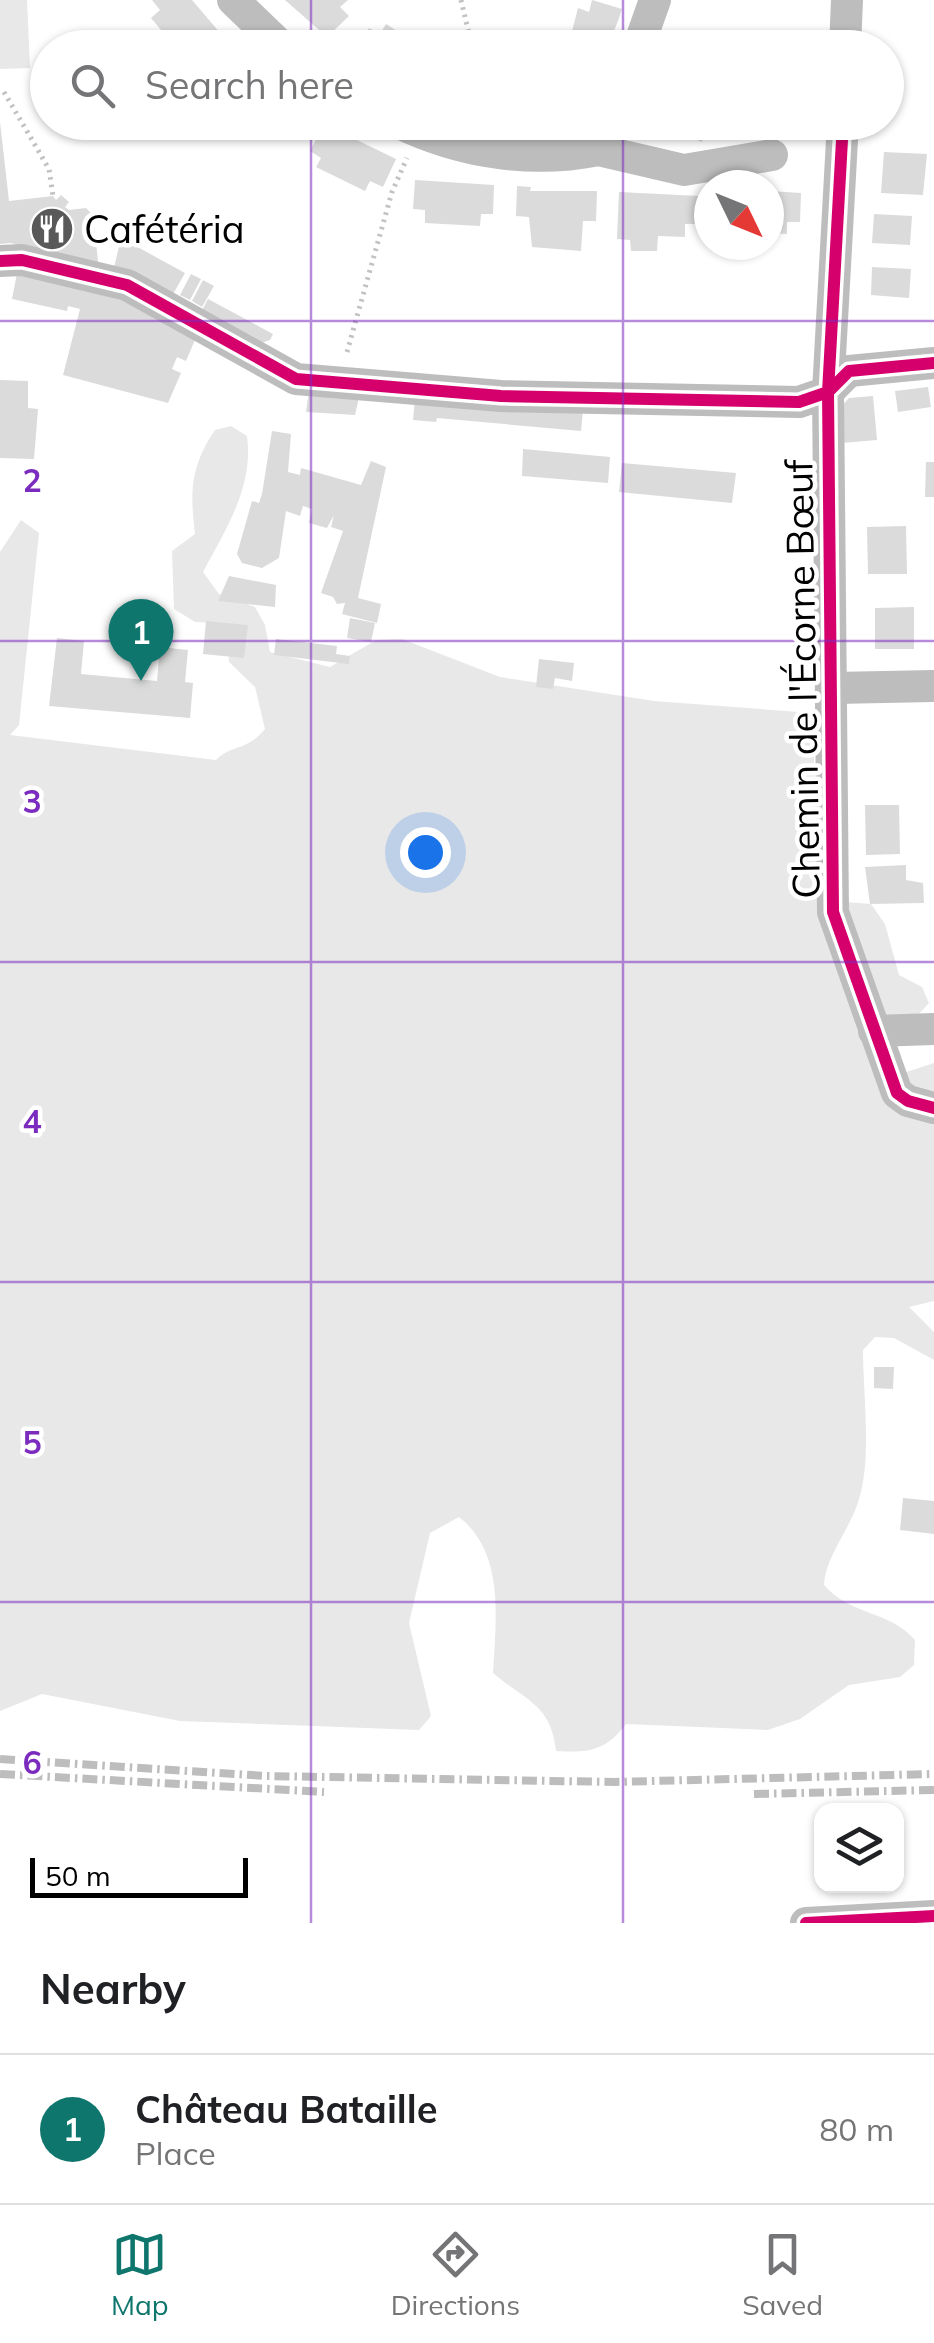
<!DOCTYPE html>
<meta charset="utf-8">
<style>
body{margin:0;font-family:Mulish,sans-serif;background:#f6f6f6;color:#202124}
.controls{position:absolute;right:30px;bottom:30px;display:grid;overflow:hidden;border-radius:20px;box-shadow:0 2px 8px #0004}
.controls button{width:90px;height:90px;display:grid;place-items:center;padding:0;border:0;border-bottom:2px solid #e0e0e0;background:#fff;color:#202124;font:50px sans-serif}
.compass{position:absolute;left:694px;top:170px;width:90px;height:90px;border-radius:50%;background:#fff;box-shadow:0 2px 8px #0004;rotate:133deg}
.scale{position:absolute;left:30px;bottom:25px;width:218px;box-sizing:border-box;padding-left:10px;border:5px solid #000;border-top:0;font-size:28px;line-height:35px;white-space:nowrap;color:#000;-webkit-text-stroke:8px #fff;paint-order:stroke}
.you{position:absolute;left:425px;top:852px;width:35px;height:35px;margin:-25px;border:8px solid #fff;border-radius:50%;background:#1a73e8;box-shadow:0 0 0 15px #1a73e833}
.badge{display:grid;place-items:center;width:65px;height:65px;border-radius:50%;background:#0f766e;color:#fff;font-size:32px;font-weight:700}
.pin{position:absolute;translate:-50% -82px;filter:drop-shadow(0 2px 5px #0008)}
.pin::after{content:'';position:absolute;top:52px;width:35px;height:30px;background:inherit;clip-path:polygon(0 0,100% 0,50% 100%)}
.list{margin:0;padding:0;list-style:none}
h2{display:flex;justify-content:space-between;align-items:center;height:130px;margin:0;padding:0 40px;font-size:42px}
h2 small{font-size:32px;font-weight:400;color:#757577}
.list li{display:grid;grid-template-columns:65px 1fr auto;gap:30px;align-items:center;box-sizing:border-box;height:150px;padding:0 40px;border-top:2px solid #e0e0e0}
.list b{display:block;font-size:38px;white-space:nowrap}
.list p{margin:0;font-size:32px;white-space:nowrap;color:#757577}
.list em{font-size:32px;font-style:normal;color:#757577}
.icon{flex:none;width:55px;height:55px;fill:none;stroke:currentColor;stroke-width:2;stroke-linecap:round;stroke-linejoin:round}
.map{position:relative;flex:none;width:934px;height:1923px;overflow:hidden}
.search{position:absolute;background:#fff;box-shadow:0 2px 8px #0004;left:30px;right:30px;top:30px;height:110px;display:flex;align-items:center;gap:25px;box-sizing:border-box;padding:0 35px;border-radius:55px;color:#757577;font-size:38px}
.sheet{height:280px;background:#fff}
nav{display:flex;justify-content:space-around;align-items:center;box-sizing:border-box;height:140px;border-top:2px solid #e0e0e0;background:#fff;font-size:28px;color:#757577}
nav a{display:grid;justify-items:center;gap:5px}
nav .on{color:#0f766e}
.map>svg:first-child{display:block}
.green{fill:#e8e8e8}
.building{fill:#dbdbdb}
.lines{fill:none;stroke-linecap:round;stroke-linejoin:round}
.path{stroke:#c2c2c2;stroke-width:5;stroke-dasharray:2.5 5;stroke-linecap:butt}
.minor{stroke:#bdbdbd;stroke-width:32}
.rail{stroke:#bdbdbd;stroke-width:8;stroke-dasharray:15 5 2.5 5;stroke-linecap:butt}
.cycleway-casing{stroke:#fff;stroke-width:19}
.cycleway{stroke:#d6006c;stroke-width:12}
.grid{fill:none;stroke:#7b2cbf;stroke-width:2.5;stroke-opacity:0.55}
.labels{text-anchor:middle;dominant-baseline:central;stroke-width:9;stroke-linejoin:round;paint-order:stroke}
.poi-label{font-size:38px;fill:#000;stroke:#fff;text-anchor:start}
.street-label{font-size:38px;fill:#000;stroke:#fff}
.grid-label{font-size:32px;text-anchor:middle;font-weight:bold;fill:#7b2cbf;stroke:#fff;stroke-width:9;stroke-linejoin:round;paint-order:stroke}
</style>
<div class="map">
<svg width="934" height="1923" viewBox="0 0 934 1923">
<rect width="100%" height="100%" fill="#fff"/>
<!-- green -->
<path class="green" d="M0 0H27L30 68 0 69Z
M231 426 247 436C254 486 226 529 203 572L219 594 255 607 265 625 270 652 330 667 376 640 402 639 500 677 654 701 812 713 820 900 871 904 885 924 899 975 922 987 929 1003 880 1057 894 1076 934 1063V1301L909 1307 934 1332V1360L894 1338 875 1337 863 1350C863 1393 872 1459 859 1499 851 1528 825 1557 824 1585 851 1616 889 1610 915 1640L914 1665 900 1677 849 1685 800 1719 768 1730 626 1724C606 1751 588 1753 556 1751 551 1704 526 1701 493 1673 496 1619 505 1553 459 1517L430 1533 409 1623 431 1716 419 1730 180 1721 42 1694 0 1711V552L21 520 39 533 19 725 10 735 216 760C232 744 246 752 265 729L255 687 229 662 227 623 195 622 174 609 172 551 195 534C190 493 190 467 215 430Z"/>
<!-- building -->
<path class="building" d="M152 0H192L227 41 219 48H176L151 18 160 10Z
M285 0H348L340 7 349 16 327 37Z
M592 0 622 9 618 21 607 48H575L578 37 571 35 578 8 589 12Z
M386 24 410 39 425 48H357L369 28 380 34Z
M0 122 9 201 53 196 56 200 61 195 69 202 65 207 69 210 86 208 93 215 99 270 11 243 0 244Z
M652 122H708L702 142Z
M324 124 396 159 383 187 370 181 365 191 316 167 321 158 310 151Z
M884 152 927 154 923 195 881 193Z
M415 180 494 185 493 214H481L480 226 425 223V210L413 209Z
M517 186 531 187 530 191H597L596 221H583L581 251 532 247 529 217 516 216Z
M769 191 801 193 800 222H787V234L769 233Z
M619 192 699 196 698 224H685V237L658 236 657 251H631L630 240 617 239Z
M874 214 912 216 910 245 872 243Z
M121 238 185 273 172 296 113 272Z
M872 267 911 269 909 298 871 295Z
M17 273 120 296 197 335 186 361 177 357 172 369 181 373 168 403 63 375 80 309 68 306 67 311 12 299Z
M191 274 201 279 190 300 180 295Z
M203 280 214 286 202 307 192 301Z
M208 299 273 334 270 340 261 343 201 312Z
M0 380 28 381V408L38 409 34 459 0 458Z
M928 387 931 407 898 412 895 391Z
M309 391 360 393 355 415 306 412Z
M873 396 877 440 842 443 839 409 849 398Z
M415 398 583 410 581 431 437 418 436 422 413 420Z
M272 431 291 434 288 472 300 475 301 468 361 485 371 461 386 467 358 598 381 604 377 623 342 614 345 603 337 604 333 597 321 593 343 531 331 527 334 515 327 528 309 523 312 509 303 506 300 516 286 511 279 558 262 568 242 563 237 554 252 501 259 503 262 494Z
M523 449 610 457 608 483 522 476Z
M926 462H934V497H925Z
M622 463 736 473 732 503 619 492Z
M906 526 907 574H868L867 527Z
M229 576 276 585 275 607 218 601Z
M914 607V649H875V608Z
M350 618 375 623 371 642 347 638Z
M206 621 248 625 244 658 203 654Z
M57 638 84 641 81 674 157 681 160 647 188 650 185 682 193 683 190 718 49 706Z
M276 639 337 646 336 654 350 656 349 664 274 655Z
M539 659 574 663 572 681 555 678 553 689 536 687Z
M865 805H899L900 854 866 855Z
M906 865V880L923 883 924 903 870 904 865 867Z
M874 1367H894L893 1389 874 1388Z
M903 1498 934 1501V1534L900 1530Z"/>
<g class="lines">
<!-- path -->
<path class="path" d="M461 0 470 38 464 48
M4 92 49 169 53 196
M347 352 392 192 407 158"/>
<!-- minor -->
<path class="minor" d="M233 0 283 48
M638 48 655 0
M845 48 847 0
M397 122C459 152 530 164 598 150L609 122
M843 122 828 392 833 912 897 1093 908 1101 934 1108
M598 150 684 170 772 155
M0 261 22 260 127 285 296 379 501 396 799 402 828 392 849 371 934 363
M834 688 934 686
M874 1031 934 1029
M806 1923 934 1916"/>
<!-- rail -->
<path class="rail" d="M0 1759 266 1776 614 1782 934 1774
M0 1774 324 1792
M754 1794 934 1790"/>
<!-- cycleway casing -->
<g class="cycleway-casing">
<path id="cycleway" d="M843 122 828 392 833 912 897 1093 908 1101 934 1108
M0 261 22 260 127 285 296 379 501 396 799 402 828 392 849 371 934 363
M806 1923 934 1916"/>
</g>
<!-- cycleway -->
<use href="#cycleway" class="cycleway"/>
</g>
<!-- grid -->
<path class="grid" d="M311 0V48M623 0V48M311 122V1923M623 122V1923M0 321H934M0 641H934M0 962H934M0 1282H934M0 1602H934"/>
<!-- icons -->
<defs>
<g id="restaurant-disc" transform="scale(2.25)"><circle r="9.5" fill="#595959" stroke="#fff"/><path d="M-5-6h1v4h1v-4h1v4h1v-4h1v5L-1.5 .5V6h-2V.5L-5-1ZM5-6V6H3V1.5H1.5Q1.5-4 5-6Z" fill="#fff"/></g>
</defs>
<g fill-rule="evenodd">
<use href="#restaurant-disc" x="52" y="229"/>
</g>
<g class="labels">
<!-- poi labels -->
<g class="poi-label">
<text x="84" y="229">Cafétéria</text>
</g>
<!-- street labels -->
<g class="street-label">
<text transform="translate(802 679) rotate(-91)">Chemin de l'Écorne Bœuf</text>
</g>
</g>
<g class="grid-label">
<text x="32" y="492">2</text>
<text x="32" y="813">3</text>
<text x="32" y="1133">4</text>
<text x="32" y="1454">5</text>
<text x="32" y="1774">6</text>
</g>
</svg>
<div class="controls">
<button><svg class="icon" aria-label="layers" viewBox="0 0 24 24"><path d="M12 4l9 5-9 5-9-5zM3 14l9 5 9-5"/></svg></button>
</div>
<svg class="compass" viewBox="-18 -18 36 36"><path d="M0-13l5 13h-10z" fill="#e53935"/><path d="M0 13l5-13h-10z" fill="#757577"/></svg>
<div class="scale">50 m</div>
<div class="you"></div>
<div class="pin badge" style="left:141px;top:681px">1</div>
<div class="search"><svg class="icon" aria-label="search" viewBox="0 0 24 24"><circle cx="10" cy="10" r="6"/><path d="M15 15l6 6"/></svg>Search here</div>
</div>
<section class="sheet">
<h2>Nearby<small></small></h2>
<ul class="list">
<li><span class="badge">1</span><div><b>Château Bataille</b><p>Place</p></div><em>80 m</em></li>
</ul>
</section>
<nav>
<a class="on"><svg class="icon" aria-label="map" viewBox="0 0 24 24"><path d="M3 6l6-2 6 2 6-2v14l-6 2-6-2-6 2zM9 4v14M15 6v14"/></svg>Map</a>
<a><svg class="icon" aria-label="directions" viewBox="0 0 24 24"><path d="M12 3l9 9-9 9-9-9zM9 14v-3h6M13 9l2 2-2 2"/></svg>Directions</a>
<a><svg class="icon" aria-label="saved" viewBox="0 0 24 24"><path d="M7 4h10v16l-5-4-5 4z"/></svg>Saved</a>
</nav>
